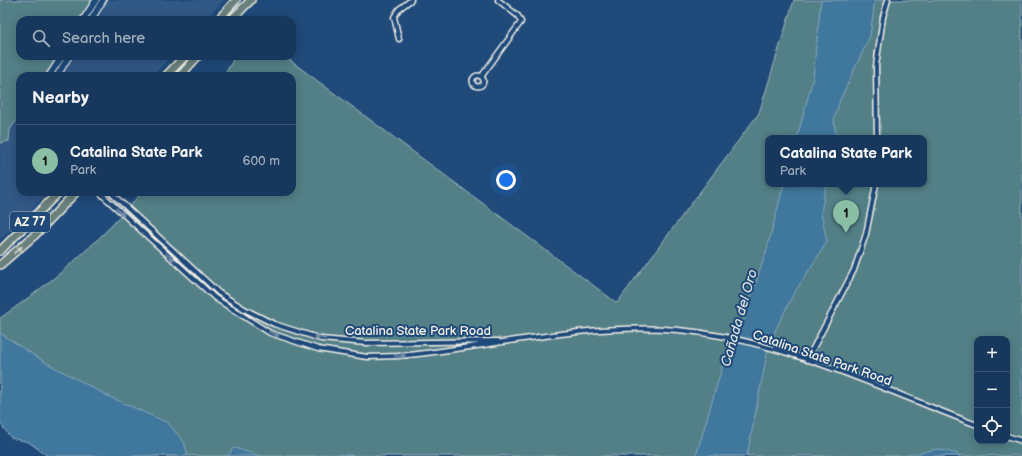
<!DOCTYPE html>
<meta charset="utf-8">
<style>
body{margin:0;font-family:"Balsamiq Sans",sans-serif;background:#203f62;color:#f1f3f6}
.controls{position:absolute;right:12px;bottom:12px;display:grid;overflow:hidden;border-radius:8px;box-shadow:0 2px 10px #0003}
.controls button{width:36px;height:36px;display:grid;place-items:center;padding:0;border:0;border-bottom:1px solid #365272;background:#17385c;color:#f1f3f6;font:20px sans-serif}
.you{position:absolute;left:506px;top:180px;width:14px;height:14px;margin:-10px;border:3px solid #fff;border-radius:50%;background:#1a73e8;box-shadow:0 0 0 6px #1a73e833}
.badge{display:grid;place-items:center;width:26px;height:26px;border-radius:50%;background:#8abfa5;color:#111;font-size:13px;font-weight:700}
.pin{position:absolute;translate:-50% -33px;filter:drop-shadow(0 1px 2px #0008)}
.pin::after{content:'';position:absolute;top:21px;width:14px;height:12px;background:inherit;clip-path:polygon(0 0,100% 0,50% 100%)}
.popup{position:absolute;left:765px;top:135px;width:162px;height:52px;box-sizing:border-box;display:grid;place-content:center;border-radius:8px;background:#17385c;filter:drop-shadow(0 1px 3px #0005);font-size:13px;white-space:nowrap;color:#9eacbb}
.popup b{font-size:15px;color:#f1f3f6}
.popup::after{content:'';position:absolute;left:50%;top:100%;margin-left:-8px;border:8px solid transparent;border-top-color:#17385c}
.list{margin:0;padding:0;list-style:none}
h2{display:flex;justify-content:space-between;align-items:center;height:52px;margin:0;padding:0 16px;font-size:17px}
h2 small{font-size:13px;font-weight:400;color:#9eacbb}
.list li{display:grid;grid-template-columns:26px 1fr auto;gap:12px;align-items:center;box-sizing:border-box;height:72px;padding:0 16px;border-top:1px solid #365272}
.list b{display:block;font-size:15px;white-space:nowrap}
.list p{margin:0;font-size:13px;white-space:nowrap;color:#9eacbb}
.list em{font-size:13px;font-style:normal;color:#9eacbb}
.icon{flex:none;width:22px;height:22px;fill:none;stroke:currentColor;stroke-width:2;stroke-linecap:round;stroke-linejoin:round}
.map{position:relative;flex:none;width:1022px;height:456px;overflow:hidden}
.search{position:absolute;background:#17385c;box-shadow:0 2px 10px #0003;left:16px;top:16px;width:280px;height:44px;display:flex;align-items:center;gap:10px;box-sizing:border-box;padding:0 14px;border-radius:12px;color:#9eacbb;font-size:15px}
.panel{position:absolute;background:#17385c;box-shadow:0 2px 10px #0003;left:16px;top:72px;width:280px;height:124px;border-radius:12px}
.map>svg:first-child{display:block}
.built{fill:#305886}
.green{fill:#527f87;stroke:#a3b8b8;fill-rule:evenodd}
.water{fill:#40779d;stroke:#88a8bb}
.lines{fill:none;stroke-linecap:round;stroke-linejoin:round}
.street-casing{stroke:#f4f1e8;stroke-width:7}
.secondary-casing{stroke:#f4f1e8;stroke-width:8}
.highway-casing{stroke:#f4f1e8;stroke-width:10}
.street{stroke:#1f4a7a;stroke-width:4}
.secondary{stroke:#1f4a7a;stroke-width:5.5}
.highway{stroke:#6a807d;stroke-width:7}
.oneway{fill:#748da6}
.oneway2{fill:#cbcfc8}
.labels{text-anchor:middle;dominant-baseline:central;stroke-width:4;stroke-linejoin:round;paint-order:stroke}
.shield{fill:#1f4a7a;stroke:#b4bfc7;stroke-width:1}
.shield-label{font-size:12px;font-weight:bold;fill:#f4f1e8}
.street-label{font-size:13px;fill:#f4f1e8;stroke:#1f4a7a}
.water-label{font-size:14px;font-style:italic;fill:#d9dfdd;stroke:#1f4a7a}
</style>
<div class="map">
<svg width="1022" height="456" viewBox="0 0 1022 456">
<rect width="100%" height="100%" fill="#1f4a7a"/>
<filter id="ink" filterUnits="userSpaceOnUse"><feTurbulence type="fractalNoise" baseFrequency=".025" numOctaves="2"/><feDisplacementMap in="SourceGraphic" scale="8" xChannelSelector="R" yChannelSelector="G"/><feConvolveMatrix kernelMatrix="1 2 1 2 8 2 1 2 1" color-interpolation-filters="sRGB"/></filter>
<g filter="url(#ink)">
<!-- built -->
<path class="built" d="M104 0H224L205 20H92Z
M71 56H171L153 76H55Z
M20 112V192H48L20 222 0 239V133Z"/>
<!-- green -->
<path class="green" d="M0 0H92L81 20H20V56H57L45 76H20V116L10 129 9 141 0 143Z
M794 0H1022V456H48L0 421V318C53 282 101 241 142 192H292V76H224L235 56H284L617 303 759 113ZM768 138H924V184H768ZM977 339H1007V441H977Z"/>
<!-- water -->
<path class="water" d="M821 0H875L870 36 840 100 834 119 836 138H797L813 78Z
M784 184H826L821 213 827 242 793 295 775 331 767 354 747 456H696L729 344 740 331 767 249Z
M0 333 43 361 108 396 168 423 184 442 188 456H48L29 442 11 438 0 423Z
M235 448 260 456H224L229 455 232 449Z
M937 449 955 453 961 456H903Z
M324 454 365 456H317Z"/>
<g class="lines">
<!-- street casing -->
<g class="street-casing">
<path id="street" d="M399 39 394 17 399 9 411 0
M472.5 81a5.5 5.5 0 1 1 11 0a5.5 5.5 0 1 1-11 0Z
M481 77 521 22 518 16 498 0
M877 138 876 66 883 17 888 0
M99 192 215 298 270 333 318 349 367 357 398 356C490 348 584 322 678 330 781 339 881 389 977 425
M110 192 219 293 246 310 274 324 321 339 366 343 498 341
M807 360 854 270 866 234 876 184
M1007 436 1022 441"/>
</g>
<!-- secondary casing -->
<g class="secondary-casing">
<path id="secondary" d="M83 20 96 0
M91 20 103 0
M49 76 62 56
M57 76 69 56"/>
</g>
<!-- highway casing -->
<g class="highway-casing">
<path id="highway" d="M218 20 236 0
M231 20 251 0
M166 76 185 56
M180 76 198 56
M0 251 59 192
M0 265 35 235 76 192"/>
</g>
<!-- street -->
<use href="#street" class="street"/>
<!-- secondary -->
<use href="#secondary" class="secondary"/>
<!-- highway -->
<use href="#highway" class="highway"/>
</g>
<!-- one-way arrows -->
<defs><path id="oneway-solid" d="M-6-.8H1V-3.2L6.5 0L1 3.2V.8H-6Z"/></defs>
<g class="oneway">
<use href="#oneway-solid" transform="translate(120 212) rotate(43)"/>
<use href="#oneway-solid" transform="translate(170 257) rotate(42)"/>
<use href="#oneway-solid" transform="translate(274 334) rotate(24)"/>
<use href="#oneway-solid" transform="translate(320 338) rotate(-169)"/>
<use href="#oneway-solid" transform="translate(400 356) rotate(-4)"/>
</g>
<use class="oneway2" href="#oneway-solid" transform="translate(18 250) rotate(-41)"/>
</g>
<g class="labels">
<!-- shield labels -->
<rect class="shield" x="10" y="212" width="40" height="20" rx="3"/>
<g class="shield-label">
<text x="30" y="222">AZ 77</text>
</g>
<!-- street labels -->
<g class="street-label">
<text x="418" y="331">Catalina State Park Road</text>
<text transform="translate(822 358) rotate(19)">Catalina State Park Road</text>
</g>
<!-- water labels -->
<g class="water-label">
<text transform="translate(739 318) rotate(-74)">Cañada del Oro</text>
</g>
</g>
</svg>
<div class="controls">
<button>+</button>
<button>−</button>
<button><svg class="icon" aria-label="locate" viewBox="0 0 24 24"><circle cx="12" cy="12" r="6"/><path d="M12 2v4M12 18v4M2 12h4M18 12h4"/></svg></button>
</div>
<div class="you"></div>
<div class="pin badge" style="left:846px;top:233px">1</div>
<div class="popup"><b>Catalina State Park</b>Park</div>
<div class="search"><svg class="icon" aria-label="search" viewBox="0 0 24 24"><circle cx="10" cy="10" r="6"/><path d="M15 15l6 6"/></svg>Search here</div>
<section class="panel">
<h2>Nearby<small></small></h2>
<ul class="list">
<li><span class="badge">1</span><div><b>Catalina State Park</b><p>Park</p></div><em>600 m</em></li>
</ul>
</section>
</div>
